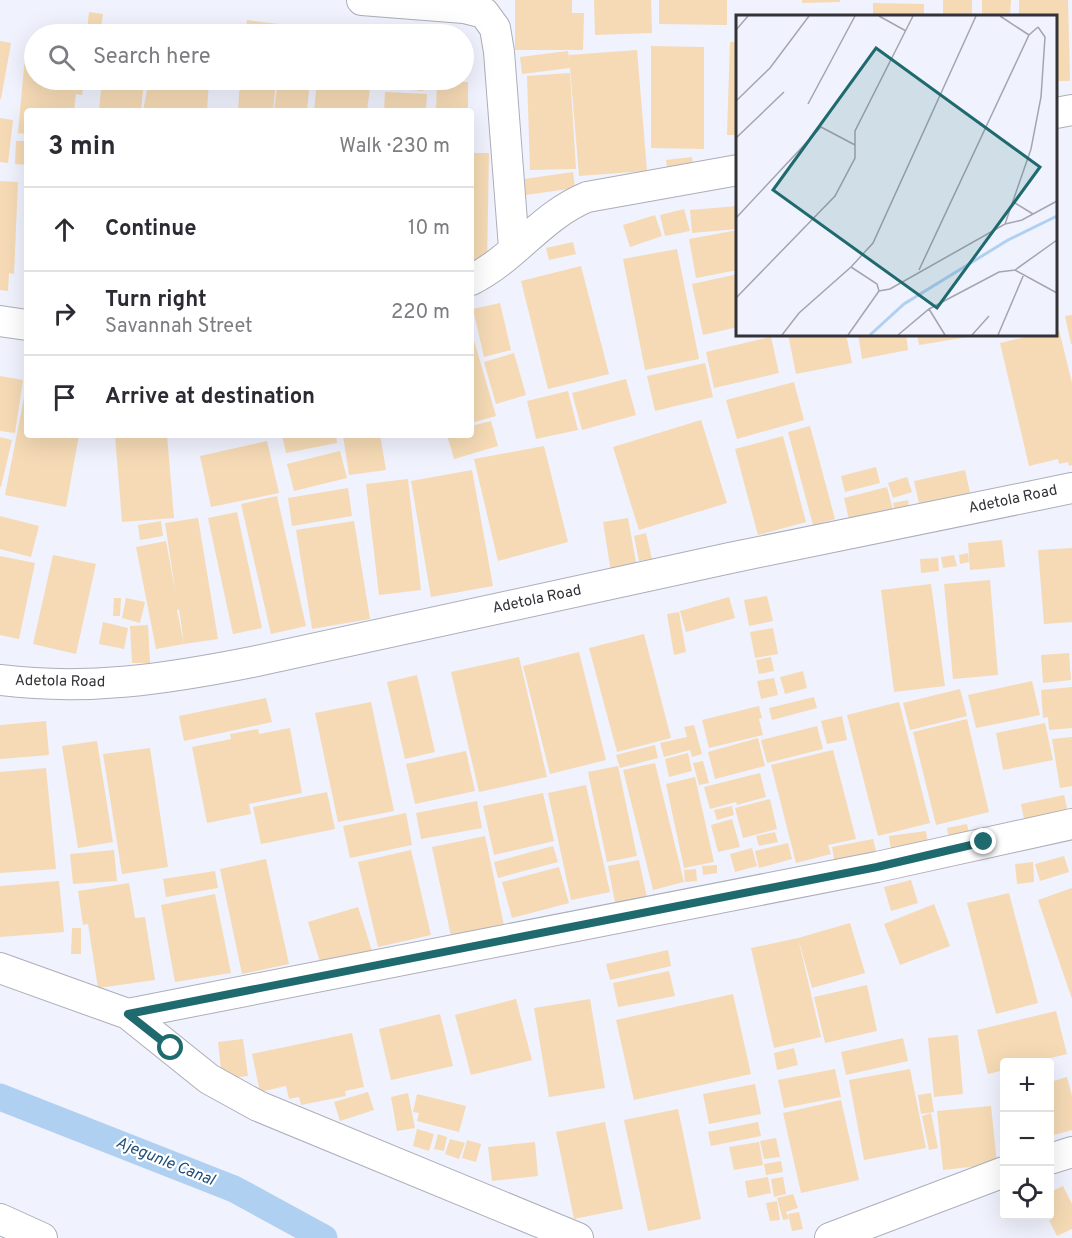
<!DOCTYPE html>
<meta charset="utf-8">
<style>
body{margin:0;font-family:Overpass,sans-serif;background:#f7f7f7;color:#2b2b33}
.controls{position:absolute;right:18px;bottom:18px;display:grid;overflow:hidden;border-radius:6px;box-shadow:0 6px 24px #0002}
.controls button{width:54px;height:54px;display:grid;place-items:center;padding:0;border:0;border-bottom:2px solid #e1e1e2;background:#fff;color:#2b2b33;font:30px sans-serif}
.stop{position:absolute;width:18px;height:18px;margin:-14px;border:4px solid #1e6a6e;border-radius:50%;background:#fff}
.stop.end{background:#1e6a6e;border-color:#fff;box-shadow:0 2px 6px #0008}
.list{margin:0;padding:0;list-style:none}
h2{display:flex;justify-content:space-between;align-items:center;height:78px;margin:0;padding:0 24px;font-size:26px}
h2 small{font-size:20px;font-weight:400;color:#7c7c81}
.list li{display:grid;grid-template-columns:39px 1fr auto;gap:18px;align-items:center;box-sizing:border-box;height:84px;padding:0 24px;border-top:2px solid #e1e1e2}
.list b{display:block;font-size:22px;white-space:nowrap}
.list p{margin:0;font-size:20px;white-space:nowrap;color:#7c7c81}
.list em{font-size:20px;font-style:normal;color:#7c7c81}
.icon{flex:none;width:33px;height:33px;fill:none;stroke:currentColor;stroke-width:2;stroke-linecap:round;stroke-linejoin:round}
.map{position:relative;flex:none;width:1072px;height:1238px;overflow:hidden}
.search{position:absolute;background:#fff;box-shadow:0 6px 24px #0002;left:24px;top:24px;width:450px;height:66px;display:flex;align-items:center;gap:15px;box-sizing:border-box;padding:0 21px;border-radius:33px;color:#7c7c81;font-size:22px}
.panel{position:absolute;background:#fff;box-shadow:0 6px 24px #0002;left:24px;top:108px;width:450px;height:330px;border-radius:6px}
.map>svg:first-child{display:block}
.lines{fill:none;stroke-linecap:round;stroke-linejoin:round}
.canal{stroke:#b0d0f1;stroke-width:27}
.building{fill:#f5dab5}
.minor-casing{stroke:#acaeb9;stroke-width:32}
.minor{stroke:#fff;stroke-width:30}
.route{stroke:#1e6a6e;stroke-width:8}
.labels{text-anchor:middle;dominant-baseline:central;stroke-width:4.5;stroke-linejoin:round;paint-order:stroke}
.street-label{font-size:15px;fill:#323237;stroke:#fff}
.water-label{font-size:16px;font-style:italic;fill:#204f7a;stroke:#fff}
.inset-river{fill:none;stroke:#b0d0f1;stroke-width:3}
.inset-road{fill:none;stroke:#a4a5ae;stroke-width:1.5}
.view{fill:#1e6a6e;fill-opacity:0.15;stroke:#1e6a6e;stroke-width:3}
.inset-edge{fill:none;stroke:#323237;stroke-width:3}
</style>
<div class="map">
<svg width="1072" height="1238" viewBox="0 0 1072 1238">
<rect width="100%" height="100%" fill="#f0f2fe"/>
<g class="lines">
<!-- canal -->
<path class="canal" d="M0 1097 234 1189 324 1238"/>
</g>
<!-- building -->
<path class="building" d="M515 0H572V13H584L583 50H515Z
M594 0H651L652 33 595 35Z
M659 0H727V25L659 24Z
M802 0H840V2L802 3Z
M943 0H972V16H943Z
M982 0H1011L1010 16H982Z
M1019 0H1068L1070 81H1056V16H1019Z
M873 3 924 4V16H873Z
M89 12 103 14 100 34H96V31L87 30Z
M247 20 278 24 276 34H245Z
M281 24 318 29 317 34H279Z
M0 41 11 43 1 99H0Z
M730 42H738V135H727Z
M26 46 34 47V80H84L82 95 76 94 74 111H27V134L18 133Z
M651 46 704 47V149L651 148Z
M637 50 647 171 579 176 570 68 522 74 520 57 568 51 570 64 569 55Z
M570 73 576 169 530 170 527 76Z
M102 80H144L141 111H99Z
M149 80H209L207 111H143Z
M240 80H276L273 111H238Z
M278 80H310L307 111H274Z
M317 80H371L367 111H314Z
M384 80H424L423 91 384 87Z
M437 81 468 82V111H436Z
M385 92 427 94 426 111H384Z
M0 118 13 120 8 163 0 162Z
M16 141H27V165L15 164Z
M471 153H489L487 262 471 261Z
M692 157 694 171 668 174 666 160Z
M573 172 575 188 526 195 524 179Z
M0 181 18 182 14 274 9 273 8 291 0 290Z
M738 206V229L692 233 690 210Z
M684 209 690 231 665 236 660 215Z
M655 215 662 236 630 247 623 225Z
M738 230V270L696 278 689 239Z
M573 242 576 254 549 260 546 248Z
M677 249 699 359 645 370 623 259Z
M581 266 609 374 548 389 521 281Z
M738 274V327L703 335 692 284Z
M500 303 511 350 484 357 473 309Z
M1072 315V344H1071L1065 316Z
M471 330 496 416 471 423Z
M1059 330 1072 383V465L1069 466 1068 462 1059 464 1058 459 1029 466 1000 343 1039 334H1056V331Z
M788 334H846L852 363 796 374Z
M858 334H906L908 350 862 359Z
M917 334H974V336L919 345Z
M771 337 779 373 714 388 706 352Z
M514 353 526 395 496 404 484 362Z
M705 363 713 397 655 411 647 376Z
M0 376 23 380 15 433 0 431Z
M626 379 636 415 582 430 572 393Z
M794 382 804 420 737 439 726 400Z
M26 387 27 435H79L66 507 5 495Z
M568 391 578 430 536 439 527 401Z
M701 420 727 503 639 530 613 447Z
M491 421 498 446 454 459 447 435H471V426Z
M810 426 835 519 813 525 788 432Z
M115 435H167L174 518 122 522Z
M282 435H336L337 443 286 453Z
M343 435H380L386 470 349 475Z
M783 436 806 522 758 535 735 449Z
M0 437 12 440 1 487H0Z
M267 441 279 493 211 507 200 456Z
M544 446 568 542 498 561 474 459Z
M340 451 347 478 294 491 287 464Z
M876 467 880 483 845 492 841 476Z
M472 470 493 586 431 597 411 481Z
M965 470 971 497 920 508 914 481Z
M907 477 912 492 893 498 888 483Z
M408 479 421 590 379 595 366 484Z
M887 487 895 517 851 528 844 498Z
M348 488 352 516 292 526 288 498Z
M277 496 306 626 271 634 241 504Z
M908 500 910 514 896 517 893 503Z
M237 512 262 628 233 634 208 518Z
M0 516 39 526 31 557 0 549Z
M198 518 218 639 184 644 179 609 177 610 184 644 156 649 136 547 166 541 176 595 165 523Z
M628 518 637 568 611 572 603 522Z
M161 521 163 536 140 540 138 525Z
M354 521 370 619 312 629 296 530Z
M646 533 652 559 639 561 634 536Z
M1002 540 1005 567 970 570 968 543Z
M1072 548V622L1044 624 1038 550Z
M968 553 969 562 960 564 959 555Z
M53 555 96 564 76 654 33 644Z
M954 555 957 566 943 568 941 557Z
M0 556 35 563 19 639 0 635Z
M938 558 939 571 921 573 920 559Z
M990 580 998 675 953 679 944 584Z
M931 584 945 686 894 692 881 590Z
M767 596 773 621 749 626 744 600Z
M729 597 735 618 686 632 680 611Z
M114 598H121L120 616H113Z
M126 598 145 602 140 623 122 618Z
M679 612 686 652 674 655 667 614Z
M103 622 128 628 124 649 99 644Z
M148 625 150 663H132L130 626Z
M773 628 778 654 755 658 750 632Z
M644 634 671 738 617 752 589 648Z
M579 652 606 760 550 774 523 666Z
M1069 653 1071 680 1043 683 1041 655Z
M519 657 547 777 479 792 451 672Z
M771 657 774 671 759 674 756 660Z
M803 671 807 688 785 694 780 677Z
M417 675 435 752 405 759 387 682Z
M774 678 778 695 761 699 757 681Z
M1032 681 1040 715 976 728 968 695Z
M1072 687V728L1049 730 1048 717 1043 718 1041 690Z
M960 689 967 716 910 730 903 703Z
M814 697 817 708 772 720 769 708Z
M266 698 272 722 184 741 179 716Z
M371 702 394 811 338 822 315 713Z
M899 702 930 823 878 836 847 715Z
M759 706 762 718 759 719 763 735 709 748 702 720Z
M842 716 847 740 827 744 821 721Z
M967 719 989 812 936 825 913 732Z
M46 721 49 755 0 759V725Z
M1045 723 1053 760 1003 770 996 733Z
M694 725 702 754 692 757 690 750 664 757 660 743 687 737 684 727Z
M817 726 823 749 767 763 761 740Z
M290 728 302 793 249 804 251 814 207 823 192 747 231 739 230 734 258 729 259 734Z
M1072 737V786L1060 788 1052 739Z
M758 738 765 766 715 779 708 752Z
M97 741 113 842 78 848 62 746Z
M655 745 658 758 620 768 616 755Z
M150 748 168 867 122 874 103 754Z
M833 750 856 839 828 845 831 854 796 863 771 765Z
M466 751 475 791 415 804 406 764Z
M688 753 692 771 669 777 665 759Z
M703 761 709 783 699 785 693 763Z
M655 763 684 882 653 890 623 770Z
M618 766 637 856 607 862 588 772Z
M46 768 56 869 0 873V772Z
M760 773 766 797 737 805 736 802 710 809 704 787Z
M695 777 714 862 684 868 666 784Z
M586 785 610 892 571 900 548 793Z
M327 792 335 829 261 844 253 807Z
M543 793 554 841 494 855 483 806Z
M1064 795 1069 816 1025 824 1021 804Z
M770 799 777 829 743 838 735 808Z
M477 801 482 828 421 839 416 813Z
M732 806 734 815 717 820 714 810Z
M406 813 412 845 350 858 343 826Z
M732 819 740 847 718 852 711 825Z
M967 824 970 838 950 843 947 828Z
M926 831 928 845 891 850 889 836Z
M775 832 778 842 759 846 756 836Z
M485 836 505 930 452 941 432 847Z
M873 839 877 855 835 864 832 847Z
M788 843 792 859 759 868 755 851Z
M553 846 558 862 498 878 494 862Z
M752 848 757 866 735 872 730 854Z
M114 850 117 881 73 884 70 854Z
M411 850 431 935 378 947 358 862Z
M1064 856 1069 872 1040 881 1035 864Z
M266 859 289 964 242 974 220 869Z
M639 860 649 907 617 913 608 866Z
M1033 862 1034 882 1017 884 1015 864Z
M717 865V873L703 875 702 866Z
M559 867 569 903 512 918 502 882Z
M696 869 697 881 685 882 684 870Z
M215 871 218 888 166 897 163 879Z
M911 880 918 903 891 911 884 887Z
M59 881 64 932 0 937V886Z
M129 883 135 918 145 917 155 980 98 988 88 924 83 925 78 891Z
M1072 888V999L1038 900Z
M1009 893 1038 1003 996 1014 967 903Z
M215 894 231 973 175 982 161 905Z
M934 904 950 946 900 965 884 924Z
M358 907 373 954 322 969 308 922Z
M850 923 865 973 812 988 798 938Z
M72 928H81V954H71Z
M798 938 821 1037 774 1048 751 948Z
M668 950 671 966 610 980 606 964Z
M669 971 675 996 618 1007 613 983Z
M867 985 877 1031 825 1043 814 997Z
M733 994 751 1074 634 1100 616 1020Z
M516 999 532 1060 471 1075 455 1015Z
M590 999 605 1088 549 1097 534 1008Z
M1056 1011 1067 1054 1034 1062H1004V1070L988 1074 977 1030Z
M440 1014 453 1066 391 1080 379 1029Z
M352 1033 364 1087 345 1091 346 1096 301 1105 299 1097 289 1099 286 1086 260 1092 252 1054Z
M958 1035 963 1094 934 1097 928 1038Z
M903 1038 908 1061 846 1075 841 1052Z
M243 1039 248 1076 222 1079 218 1042Z
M794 1048 798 1065 777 1070 774 1053Z
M835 1069 841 1097 784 1108 778 1080Z
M910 1069 926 1148 864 1160 849 1080Z
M1067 1077 1072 1096V1130L1050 1136V1082Z
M755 1084 761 1114 709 1124 703 1094Z
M368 1092 374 1110 340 1121 334 1102Z
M408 1093 415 1128 397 1131 391 1097Z
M931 1093 934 1112 921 1114 918 1095Z
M417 1094 466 1106 459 1132 417 1121 419 1113 413 1112Z
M841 1100 859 1180 801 1193 783 1113Z
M991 1106 997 1164 943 1170 937 1111Z
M678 1109 701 1219 648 1231 624 1120Z
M931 1113 938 1148 929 1150 922 1116Z
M605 1122 623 1209 574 1219 556 1132Z
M758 1122 761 1136 711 1146 708 1132Z
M417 1129 434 1134 429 1151 413 1146Z
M438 1134 447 1137 444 1151 434 1149Z
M776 1138 780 1157 764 1159 760 1141Z
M450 1139 465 1143 459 1159 445 1154Z
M467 1140 481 1144 476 1162 462 1158Z
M535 1142 538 1176 492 1181 488 1147Z
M759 1142 763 1165 734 1170 729 1147Z
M781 1161 783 1172 766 1175 764 1164Z
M768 1177 771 1193 748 1198 745 1181Z
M783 1177 786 1194 774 1197 771 1179Z
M1063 1186 1072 1204V1229L1057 1236 1047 1216H1050V1192Z
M793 1194 798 1208 786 1212 789 1219 783 1220 777 1198Z
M777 1201 780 1220 770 1221 766 1203Z
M799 1212 803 1229 792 1231 788 1214Z"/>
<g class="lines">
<!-- minor casing -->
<g class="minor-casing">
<path id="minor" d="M362 0 464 8 484 13 495 28 499 52 514 248
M1056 113 1072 110
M471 280C514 259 541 216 587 197L738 170
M0 321 27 325
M0 680C88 691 166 679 252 662L730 558 1072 488
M0 968 128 1014 209 1079 258 1106 578 1238
M128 1014 877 867 1072 824
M1050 1159 1072 1152
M0 1219 42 1238
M830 1238 1004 1172"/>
</g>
<!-- minor -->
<use href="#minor" class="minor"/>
</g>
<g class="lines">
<!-- route -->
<path class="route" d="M171 1048 128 1014 877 867 984 842"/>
</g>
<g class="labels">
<!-- street labels -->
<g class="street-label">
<text transform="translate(1013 500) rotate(-12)">Adetola Road</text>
<text transform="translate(537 600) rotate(-12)">Adetola Road</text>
<text transform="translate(60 682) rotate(1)">Adetola Road</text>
</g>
<!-- water labels -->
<g class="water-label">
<text transform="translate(165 1162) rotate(22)">Ajegunle Canal</text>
</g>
</g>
<!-- overview -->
<g transform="translate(736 15)">
<rect width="321" height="321" fill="#f0f2fe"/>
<path class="inset-river" d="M134 320 168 289 272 225 321 201"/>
<path class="inset-road" d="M143 1 170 16M264 1 293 20M0 15 12 1M0 86 34 53 73 1M72 89 119 1M0 123 48 77M279 188 297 199M0 203 85 112 119 130M269 209 295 134 305 82 309 22 302 12M115 252 141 269 143 276M183 255 293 20 302 12M279 255 321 225M0 283 99 181 119 143V116L177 1M193 294 209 320M46 320 63 298 115 252 137 228 240 1M112 320 143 276 154 274 269 209 286 205 321 186M162 320 193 294 263 257 279 255 321 278M236 320 253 301M262 320 288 259"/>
<path class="view" d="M140 33 304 152 201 293 37 175Z"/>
<rect width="321" height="321" class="inset-edge"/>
</g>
</svg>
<div class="controls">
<button>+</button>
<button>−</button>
<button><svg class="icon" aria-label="locate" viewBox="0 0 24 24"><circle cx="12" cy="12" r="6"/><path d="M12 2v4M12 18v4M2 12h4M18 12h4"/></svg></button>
</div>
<div class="stop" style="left:171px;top:1048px"></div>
<div class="stop end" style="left:984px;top:842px"></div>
<div class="search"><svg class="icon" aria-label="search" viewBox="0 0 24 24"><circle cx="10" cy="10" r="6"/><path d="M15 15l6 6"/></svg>Search here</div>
<section class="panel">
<h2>3 min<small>Walk · 230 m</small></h2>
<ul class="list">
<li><svg class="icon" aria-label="ahead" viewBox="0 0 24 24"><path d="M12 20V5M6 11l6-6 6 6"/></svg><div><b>Continue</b></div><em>10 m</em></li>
<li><svg class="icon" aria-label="right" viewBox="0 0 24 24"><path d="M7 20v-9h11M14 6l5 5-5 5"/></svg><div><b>Turn right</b><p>Savannah Street</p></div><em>220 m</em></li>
<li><svg class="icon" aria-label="arrive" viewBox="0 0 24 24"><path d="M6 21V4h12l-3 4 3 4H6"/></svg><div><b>Arrive at destination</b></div></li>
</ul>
</section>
</div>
